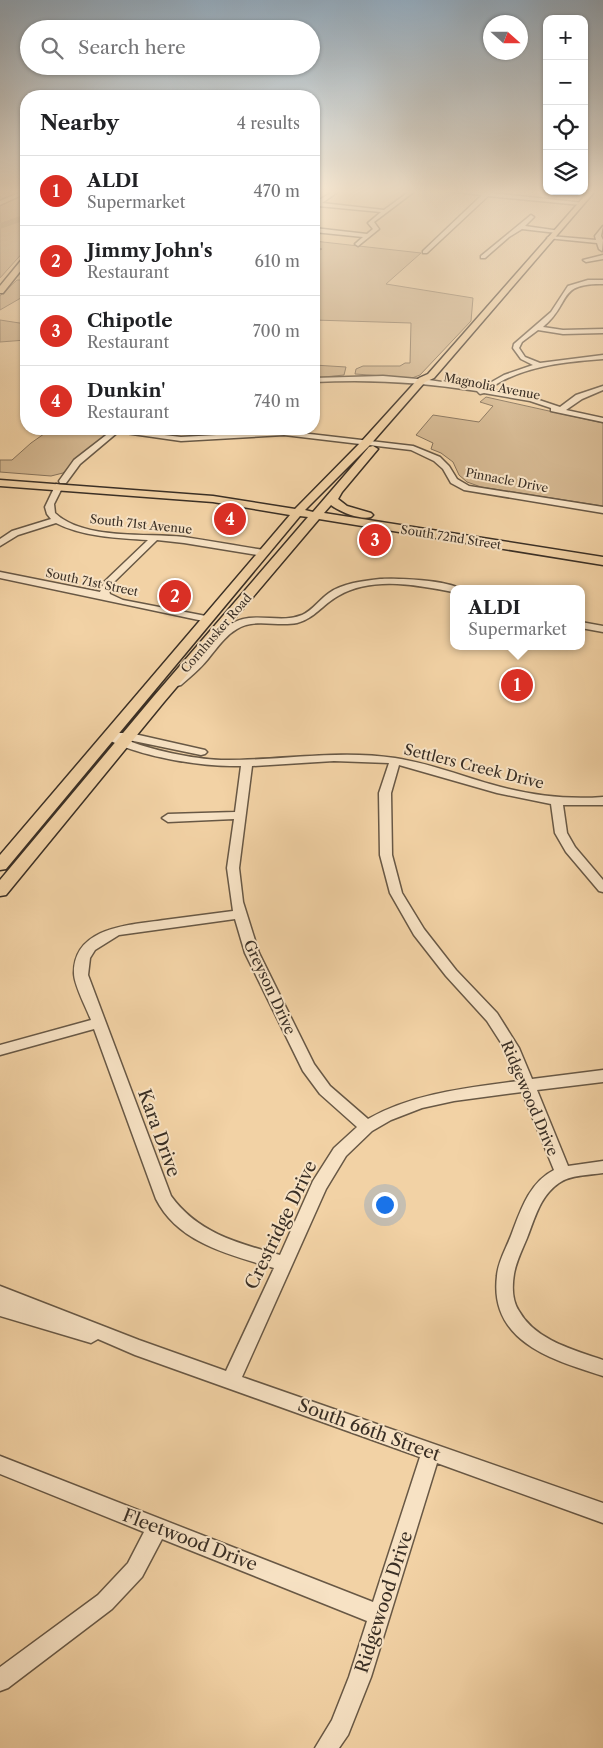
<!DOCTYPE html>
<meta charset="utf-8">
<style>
body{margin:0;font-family:"Libre Caslon Text",serif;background:#f2f2f2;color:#202124}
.controls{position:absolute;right:15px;top:15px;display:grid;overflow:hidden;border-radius:10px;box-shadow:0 1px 4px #0004}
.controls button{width:45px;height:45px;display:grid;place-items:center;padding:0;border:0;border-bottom:1px solid #e0e0e0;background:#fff;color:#202124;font:25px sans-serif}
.compass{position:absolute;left:483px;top:15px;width:45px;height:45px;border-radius:50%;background:#fff;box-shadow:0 1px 4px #0004;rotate:111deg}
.you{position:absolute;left:384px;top:1204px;width:18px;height:18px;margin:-12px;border:4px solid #fff;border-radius:50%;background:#1a73e8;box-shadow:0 0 0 8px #1a73e833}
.badge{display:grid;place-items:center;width:32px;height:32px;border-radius:50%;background:#d93025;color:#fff;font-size:16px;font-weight:700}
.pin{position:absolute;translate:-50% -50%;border:2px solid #fff;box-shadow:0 1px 5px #0006}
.popup{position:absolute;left:450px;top:585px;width:135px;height:65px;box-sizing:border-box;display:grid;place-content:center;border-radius:10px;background:#fff;filter:drop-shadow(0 1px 4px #0005);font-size:16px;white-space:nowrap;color:#757577}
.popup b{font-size:19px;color:#202124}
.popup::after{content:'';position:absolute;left:50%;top:100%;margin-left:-10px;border:10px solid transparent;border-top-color:#fff}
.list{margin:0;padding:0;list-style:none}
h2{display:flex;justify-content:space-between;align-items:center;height:65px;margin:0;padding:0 20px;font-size:21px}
h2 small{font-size:16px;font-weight:400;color:#757577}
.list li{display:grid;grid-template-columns:32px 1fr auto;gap:15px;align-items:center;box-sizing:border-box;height:70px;padding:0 20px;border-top:1px solid #e0e0e0}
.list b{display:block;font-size:19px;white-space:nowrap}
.list p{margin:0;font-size:16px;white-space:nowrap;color:#757577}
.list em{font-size:16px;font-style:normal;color:#757577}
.icon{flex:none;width:28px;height:28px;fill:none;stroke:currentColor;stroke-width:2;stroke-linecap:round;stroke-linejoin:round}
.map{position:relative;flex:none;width:603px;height:1748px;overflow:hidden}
.search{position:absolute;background:#fff;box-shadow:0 1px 4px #0004;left:20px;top:20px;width:300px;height:55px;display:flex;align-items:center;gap:12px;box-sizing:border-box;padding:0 18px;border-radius:28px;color:#757577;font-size:19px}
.panel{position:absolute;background:#fff;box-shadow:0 1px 4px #0004;left:20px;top:90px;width:300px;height:345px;border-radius:20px}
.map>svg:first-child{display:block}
.green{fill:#d3b68f;stroke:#86725a}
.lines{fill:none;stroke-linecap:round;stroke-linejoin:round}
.river{fill:#b39b79;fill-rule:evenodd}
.minor-casing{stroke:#685845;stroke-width:3}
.major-casing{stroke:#3a2f25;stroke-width:3}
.minor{fill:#f7e2c4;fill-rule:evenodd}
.major{fill:#f2d2a5;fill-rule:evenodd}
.labels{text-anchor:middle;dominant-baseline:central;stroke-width:4;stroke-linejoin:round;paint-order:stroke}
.far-street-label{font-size:12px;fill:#3a2f25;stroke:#f7e2c4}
.street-label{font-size:15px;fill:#3a2f25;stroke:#f7e2c4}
.near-street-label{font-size:18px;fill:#3a2f25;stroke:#f7e2c4}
</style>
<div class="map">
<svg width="603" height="1748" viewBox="0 0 603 1748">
<rect width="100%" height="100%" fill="#f2d2a5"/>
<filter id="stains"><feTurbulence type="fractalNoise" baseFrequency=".004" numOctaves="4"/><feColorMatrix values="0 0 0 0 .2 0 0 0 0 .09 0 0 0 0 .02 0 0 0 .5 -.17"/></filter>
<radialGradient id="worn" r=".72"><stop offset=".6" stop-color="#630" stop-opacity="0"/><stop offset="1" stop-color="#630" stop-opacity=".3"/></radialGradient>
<!-- green -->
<path class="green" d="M0 191H26V249L0 278Z
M314 241 421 253 386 284 473 298 471 321 420 375 412 378 355 374 356 369 363 366H400L405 363H410L411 323 314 320V252L322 249 314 247Z
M17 280H26V295L0 310V296Z
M0 320 26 324V340L0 342Z
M314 365 346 367 344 375 314 378Z
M486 397 603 423V506L481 487 467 482 459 475 453 462 441 453 431 449 433 443 416 435 433 415 479 422 493 406 480 402Z
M51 429H114L75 460 63 473 51 476 0 472V460H12L31 443Z"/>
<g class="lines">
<!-- river -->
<path class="river" d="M23 215H26V220L0 229V223Z"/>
<!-- minor casing -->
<g class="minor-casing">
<path id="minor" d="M23 191H26V193L0 205V201Z
M334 191H339L322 203 384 210 410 191H415L374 222 379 229 358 246 355 244 363 237 314 232V228L367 234 373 229 368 223 381 212 318 206 314 207V203Z
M448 191 485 193 492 191 491 193 584 203 581 205 488 196 427 253H423V251L482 195Z
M531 215 534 217 525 226 560 231 557 233 522 229 509 237 485 258H481V256Z
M603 226 601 236 603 240 602 251 599 249 597 243 547 238 550 236 596 240 595 236Z
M603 255V259L586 262 583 260Z
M588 280H603V284C556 283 572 303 543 327L563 330 603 329V333L563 334 538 330 522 342 519 348 525 357 540 363 603 355V359C564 362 521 366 489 389L530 397 560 407 576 395 603 386V390L582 399 566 410 603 418V422L551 411V408L530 401 484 393 480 394 477 391C422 382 369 379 314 382V378L383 376 429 380 481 388 504 375 533 365 521 359 513 348 514 344 551 312 568 286Z
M114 429 181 437 284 431 413 446 440 457 449 466 457 479 469 486 603 507V513L464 490 451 483 443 469 434 461 411 450 284 435 181 441 118 432 80 464 66 483H60L59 481 74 460Z
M56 484 63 486 54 504 55 513C83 540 147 533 184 537 211 541 237 546 264 550L268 553 264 556 184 543 157 540 111 585 109 591 110 594 123 600 211 617 213 619 208 622 0 578V572L100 592 104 582 148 540C118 538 83 537 56 523L18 535 0 546V539L12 531 51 519 47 514 45 507Z
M380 579C397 578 447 580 460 589H453V592C416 585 372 576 338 596 322 605 315 618 297 623 277 627 254 618 237 629 225 636 217 648 208 659 200 669 190 677 181 685L177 686 172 683C178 675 187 669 194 662 211 645 222 621 249 618 267 616 285 622 302 615 313 610 319 600 329 593 343 583 363 581 380 579Z
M581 622 603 626V632L581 628Z
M109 733H130L205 750 207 752 205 754 201 755 124 739C150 750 193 759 221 760 279 761 337 749 395 758 428 763 459 775 490 784 527 795 565 800 603 797V805H563L567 833 575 847 603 880V892L599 891 566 852 555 833 551 804 497 793 399 765 391 793 392 855 402 893 424 929 456 970 497 1013 519 1048 532 1079 603 1070V1082L537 1090 568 1166 603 1161V1173C589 1175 570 1175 559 1183 540 1196 535 1218 527 1238 522 1250 516 1262 514 1274 512 1286 512 1301 519 1311 535 1340 574 1350 603 1360V1376C553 1360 489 1342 497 1276 498 1261 507 1247 512 1233 521 1209 530 1182 554 1170L522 1092 454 1101 422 1108 391 1120 372 1131 346 1156 326 1189 242 1377 603 1503V1523L437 1463 371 1677 348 1735 339 1748H315L332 1720 349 1677 367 1621 162 1539 142 1577 112 1609 8 1688 0 1691V1667L98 1595 128 1563 144 1532 0 1474V1456L373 1602 420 1457 135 1355 98 1339 91 1343 0 1316V1286L139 1340 226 1371 274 1268C230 1255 178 1243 156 1199L94 1029 0 1055V1045L91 1020C86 1007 74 985 74 973 74 926 131 925 164 920 187 917 210 914 233 911L227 868 234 819 168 822 162 818 168 814 235 812 241 766C202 767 139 757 105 738L104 736 105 734ZM334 761 389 763 379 793 380 855 390 893 414 935 446 976 487 1021 505 1049 518 1081C467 1088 414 1093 368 1119L330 1086 314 1064 259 953 243 902 239 868 252 766ZM235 919 245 953 303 1071 320 1094 357 1127 334 1148 313 1181 280 1255C237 1243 198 1233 171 1196L88 975 90 958 95 950 119 935Z"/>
</g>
<!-- major casing -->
<g class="major-casing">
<path id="major" d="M589 191H595L434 378 425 382 369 446 305 510 313 512 369 447 373 446 378 449 342 492 338 499 347 506 371 513 373 515 371 517C360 520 340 512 331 505L324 513 603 557V565L319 519 164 702 6 895 0 896V880L154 696 308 517 300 516 6 869 0 870V855L290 515 213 502 0 486V480L213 496 295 509 361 442 419 378 428 374Z
M23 258H26V264L3 293H0V286Z"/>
</g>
<!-- minor -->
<use href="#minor" class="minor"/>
<!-- major -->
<use href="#major" class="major"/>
</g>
<!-- sky -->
<linearGradient id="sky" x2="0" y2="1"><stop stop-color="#93aabc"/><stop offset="0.44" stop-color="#f9ebd6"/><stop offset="1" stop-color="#f9ebd6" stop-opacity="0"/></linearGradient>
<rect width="603" height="435" fill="url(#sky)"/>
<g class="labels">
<!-- far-street labels -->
<g class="far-street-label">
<text transform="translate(492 386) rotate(11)">Magnolia Avenue</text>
<text transform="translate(507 480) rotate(11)">Pinnacle Drive</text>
<text transform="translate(141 524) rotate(6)">South 71st Avenue</text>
<text transform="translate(451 537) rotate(9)">South 72nd Street</text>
<text transform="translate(92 582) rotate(12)">South 71st Street</text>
<text transform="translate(216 633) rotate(-49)">Cornhusker Road</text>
</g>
<!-- street labels -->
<g class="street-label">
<text transform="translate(474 766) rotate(14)">Settlers Creek Drive</text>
<text transform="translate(270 987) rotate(65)">Greyson Drive</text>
<text transform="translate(530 1098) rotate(67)">Ridgewood Drive</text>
</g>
<!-- near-street labels -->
<g class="near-street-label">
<text transform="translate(159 1133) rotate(70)">Kara Drive</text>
<text transform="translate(281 1225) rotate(-64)">Crestridge Drive</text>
<text transform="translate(369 1430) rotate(20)">South 66th Street</text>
<text transform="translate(190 1540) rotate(21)">Fleetwood Drive</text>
<text transform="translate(384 1602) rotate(-72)">Ridgewood Drive</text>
</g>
</g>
<rect width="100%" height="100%" filter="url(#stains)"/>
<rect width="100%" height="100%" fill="url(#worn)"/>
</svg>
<div class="controls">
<button>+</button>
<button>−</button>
<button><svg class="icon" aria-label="locate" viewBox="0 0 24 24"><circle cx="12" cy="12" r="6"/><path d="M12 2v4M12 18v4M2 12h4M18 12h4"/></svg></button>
<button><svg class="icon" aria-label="layers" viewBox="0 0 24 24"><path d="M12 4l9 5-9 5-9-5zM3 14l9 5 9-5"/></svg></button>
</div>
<svg class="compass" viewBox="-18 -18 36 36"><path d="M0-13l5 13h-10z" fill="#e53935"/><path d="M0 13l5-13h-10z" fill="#757577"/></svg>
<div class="you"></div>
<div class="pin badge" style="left:517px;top:685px">1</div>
<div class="popup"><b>ALDI</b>Supermarket</div>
<div class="pin badge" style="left:175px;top:596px">2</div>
<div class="pin badge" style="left:375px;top:540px">3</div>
<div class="pin badge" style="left:230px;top:519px">4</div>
<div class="search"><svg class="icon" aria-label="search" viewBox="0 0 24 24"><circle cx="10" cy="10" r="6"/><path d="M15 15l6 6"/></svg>Search here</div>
<section class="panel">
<h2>Nearby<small>4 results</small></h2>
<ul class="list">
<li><span class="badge">1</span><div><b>ALDI</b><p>Supermarket</p></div><em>470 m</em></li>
<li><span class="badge">2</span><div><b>Jimmy John's</b><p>Restaurant</p></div><em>610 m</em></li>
<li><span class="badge">3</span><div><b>Chipotle</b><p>Restaurant</p></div><em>700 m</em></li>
<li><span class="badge">4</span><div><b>Dunkin'</b><p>Restaurant</p></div><em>740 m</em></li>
</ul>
</section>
</div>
